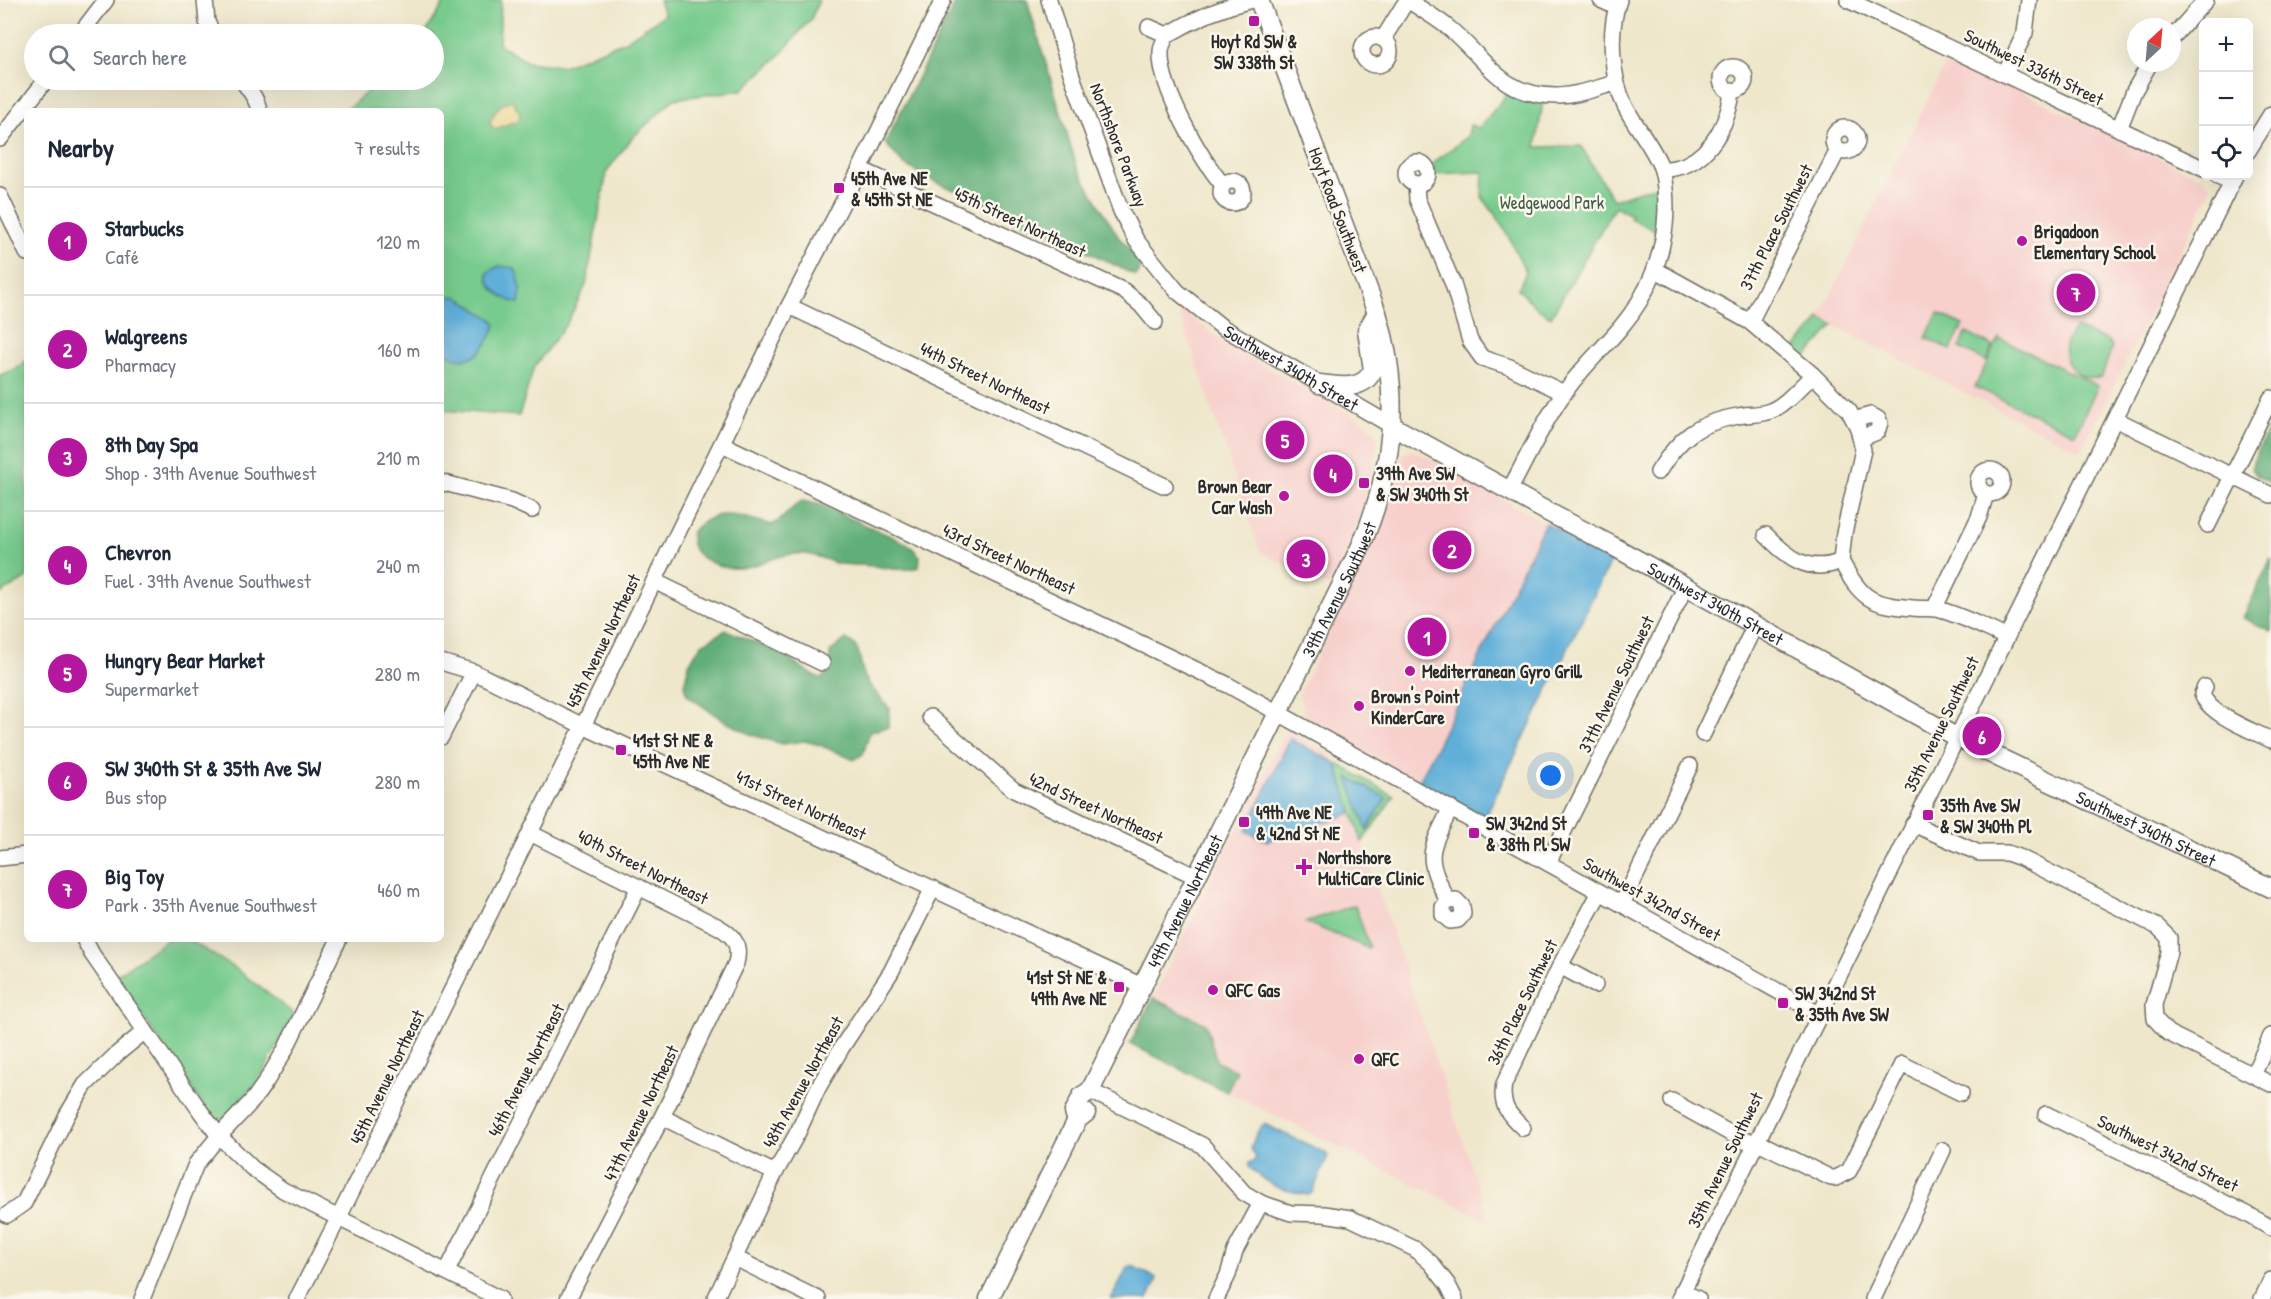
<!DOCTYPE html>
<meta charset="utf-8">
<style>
body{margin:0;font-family:"Patrick Hand",sans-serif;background:#f6f6f7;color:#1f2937}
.controls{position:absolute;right:18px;top:18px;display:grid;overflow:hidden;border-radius:9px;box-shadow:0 6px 24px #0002}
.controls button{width:54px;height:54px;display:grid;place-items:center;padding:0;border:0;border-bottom:2px solid #e0e1e3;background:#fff;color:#1f2937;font:30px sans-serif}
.compass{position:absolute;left:2127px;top:18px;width:54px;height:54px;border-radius:50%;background:#fff;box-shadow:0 6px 24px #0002;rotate:26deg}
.you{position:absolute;left:1551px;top:776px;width:21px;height:21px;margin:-15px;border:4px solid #fff;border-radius:50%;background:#1a73e8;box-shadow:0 0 0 9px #1a73e833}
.badge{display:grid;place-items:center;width:39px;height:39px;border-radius:50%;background:#b5179e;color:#fff;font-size:20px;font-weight:700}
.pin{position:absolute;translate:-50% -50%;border:3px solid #fff;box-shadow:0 2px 6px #0006}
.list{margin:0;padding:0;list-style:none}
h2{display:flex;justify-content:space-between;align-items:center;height:78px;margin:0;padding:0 24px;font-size:26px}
h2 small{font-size:20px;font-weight:400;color:#747a83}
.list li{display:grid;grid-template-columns:39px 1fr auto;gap:18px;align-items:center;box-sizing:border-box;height:108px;padding:0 24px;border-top:2px solid #e0e1e3}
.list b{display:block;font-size:22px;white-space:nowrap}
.list p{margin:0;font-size:20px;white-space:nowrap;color:#747a83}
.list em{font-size:20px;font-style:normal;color:#747a83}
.icon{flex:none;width:33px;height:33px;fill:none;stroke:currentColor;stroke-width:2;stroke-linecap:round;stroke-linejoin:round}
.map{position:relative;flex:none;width:2271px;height:1299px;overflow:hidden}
.search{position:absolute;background:#fff;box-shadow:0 6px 24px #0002;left:24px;top:24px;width:420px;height:66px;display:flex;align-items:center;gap:15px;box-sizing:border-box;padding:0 21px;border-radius:33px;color:#747a83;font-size:22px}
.panel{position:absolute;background:#fff;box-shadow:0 6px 24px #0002;left:24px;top:108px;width:420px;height:834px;border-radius:9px}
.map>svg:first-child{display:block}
.built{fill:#f7d0cc}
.green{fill:#77cb8d;stroke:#517b5c;stroke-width:1.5}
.forest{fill:#61af78;stroke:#466d52;stroke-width:1.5}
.sand{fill:#eeda9e;stroke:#8c8264;stroke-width:1.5}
.water{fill:#5fafd9;stroke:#456d82;stroke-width:1.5}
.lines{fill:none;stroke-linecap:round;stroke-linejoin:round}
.minor-casing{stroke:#706d63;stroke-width:18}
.major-casing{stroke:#706d63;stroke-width:21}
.minor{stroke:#fff;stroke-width:15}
.major{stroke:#fff;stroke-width:18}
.poi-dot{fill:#b5179e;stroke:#fbf7ec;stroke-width:2}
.labels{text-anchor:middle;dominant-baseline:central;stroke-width:5;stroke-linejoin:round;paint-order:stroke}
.poi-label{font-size:18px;font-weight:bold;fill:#2b2b2b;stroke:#fbf7ec;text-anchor:start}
.street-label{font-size:18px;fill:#2b2b2b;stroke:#fbf7ec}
.park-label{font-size:18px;fill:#425b48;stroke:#fbf7ec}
</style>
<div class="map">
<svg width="2271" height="1299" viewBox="0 0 2271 1299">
<rect width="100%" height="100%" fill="#fbf7ec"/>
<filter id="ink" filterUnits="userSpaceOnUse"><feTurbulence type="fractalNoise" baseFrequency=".0167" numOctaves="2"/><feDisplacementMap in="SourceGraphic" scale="12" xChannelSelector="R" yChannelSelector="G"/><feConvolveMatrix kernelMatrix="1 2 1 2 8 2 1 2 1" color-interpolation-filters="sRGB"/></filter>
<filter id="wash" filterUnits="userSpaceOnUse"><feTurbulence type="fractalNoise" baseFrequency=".008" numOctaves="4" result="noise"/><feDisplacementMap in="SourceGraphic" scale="24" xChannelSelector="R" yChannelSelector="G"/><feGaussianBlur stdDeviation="1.35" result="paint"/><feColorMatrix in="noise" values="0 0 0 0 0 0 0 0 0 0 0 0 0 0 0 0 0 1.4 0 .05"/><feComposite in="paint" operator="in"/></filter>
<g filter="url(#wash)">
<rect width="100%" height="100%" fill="#efe7cb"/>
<!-- built -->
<path class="built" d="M1949 57 2204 179 2211 186 2210 192 2081 452 1819 318Z
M1175 300 1198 323 1231 347 1367 423 1376 432 1378 444 1368 493 1347 550 1329 587 1260 552Z
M1412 451 1420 453 1545 523 1419 782 1307 720 1299 694 1376 534 1399 459 1403 453Z
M1290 731 1333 755 1490 1222 1130 1044 1284 733Z"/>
<!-- green -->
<path class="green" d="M446 0H501L499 44 527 62 563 66 625 41 664 15 659 0H819L811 19 776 59 742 90 674 99 632 138 607 171 586 285 567 323 534 367 519 416 441 410V111H345L381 80H434V34H425Z
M1511 85 1544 95 1536 147 1581 146 1613 200 1664 183V235L1630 218 1631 215 1615 206 1551 317 1538 309 1518 289 1526 272 1502 224 1482 197 1483 172 1434 174 1433 163 1468 136 1470 125 1479 128 1505 97Z
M2062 292a14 14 0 1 1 28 0a14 14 0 1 1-28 0Z
M1938 313 1963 325 1951 350 1926 338Z
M1819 318 1834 325 1800 364 1789 355 1818 322Z
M2076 328 2109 341 2112 346 2102 377C2082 384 2061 365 2065 345 2067 338 2071 333 2076 328Z
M1966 333 1993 346 1986 361 1959 348Z
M1999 338 2098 386 2075 434 1975 387Z
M27 360V578L0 594V375L16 369Z
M1336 763 1394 796 1362 842Z
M1355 905 1369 946 1368 948 1305 922Z
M168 939H188L238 970 294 1014 259 1080 224 1119 217 1120 211 1117 115 976Z"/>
<!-- forest -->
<path class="forest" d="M957 0H1027L1077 167 1119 238 1137 255 1140 267 1136 276 1057 236 1026 224 965 194 937 183 903 164 885 143Z
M2270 425 2271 426V483L2257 476 2252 469 2253 461Z
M802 501 818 504 908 544 920 556 919 567C903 572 890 568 873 566 861 564 848 566 836 563 826 560 816 555 805 554 767 550 747 585 703 558 692 551 690 543 692 531 700 524 710 516 721 515 734 513 759 521 772 525 784 519 790 508 802 501Z
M2271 558V631L2243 618Z
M726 630 780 653 816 677 822 678 829 671 830 652 846 639C865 649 857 662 866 679 872 690 882 699 890 709L888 727 870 732 863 754 854 760 820 745 804 741 782 744 750 734 724 721 687 695 684 685 689 664 695 654 702 644Z
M1153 998 1206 1024 1217 1062 1237 1071 1227 1092 1130 1044Z"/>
<!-- sand -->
<path class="sand" d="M512 100 520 114 519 120 498 128H492L490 122C494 112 501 103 512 100Z"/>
<!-- water -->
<path class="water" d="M499 266 514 268C520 277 522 292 519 303 506 301 484 287 488 272Z
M456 296 492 319 496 325C484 353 470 370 441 350V297Z
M1545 523 1612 558 1484 819 1419 782Z
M1290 739 1336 763 1352 813 1267 841 1246 831Z
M1348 777 1386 798 1367 830 1348 778Z
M1264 1124 1326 1153 1328 1156 1312 1193 1308 1195C1278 1189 1271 1188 1249 1167V1163L1254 1161 1256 1157 1251 1149C1253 1141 1257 1129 1264 1124Z
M1132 1266 1156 1278V1282L1148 1299H1111L1128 1267Z"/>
</g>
<g filter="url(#ink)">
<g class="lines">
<!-- minor casing -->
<g class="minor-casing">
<g id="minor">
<path d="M205 0 207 22 213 34"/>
<path id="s1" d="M1049 0 1072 76 1121 211 1136 240 1164 275 1177 291 1222 327 1392 426"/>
<path d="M1408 0C1422 10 1437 18 1450 29 1487 60 1501 96 1556 96 1576 96 1597 88 1615 83"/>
<path d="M1601 0 1616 7"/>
<path d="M1848 0 2204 169"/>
<path d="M1149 27 1167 35"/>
<path d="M80 34 106 0"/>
<circle cx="1376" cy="51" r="14"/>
<path d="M2172 38 2206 0"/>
<path d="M1383 39 1407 0"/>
<circle cx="1733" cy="79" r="12"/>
<path d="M2005 74 2025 33 2029 0"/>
<path d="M242 80C248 89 258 99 259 111"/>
<circle cx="1845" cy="140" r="12"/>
<path d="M2119 129 2134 91 2150 63"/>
<path d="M0 139 46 80"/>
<path d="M2248 151 2271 114"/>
<circle cx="1417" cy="173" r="11"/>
<path d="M860 169 1124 291 1141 305 1155 322"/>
<path d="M1662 170C1669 169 1678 168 1685 165 1713 153 1730 119 1732 90"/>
<path d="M2218 176 2232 182"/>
<circle cx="1232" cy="192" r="11"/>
<path d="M1416 184 1417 199 1453 284 1470 341 1482 358 1510 367 1564 393"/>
<path d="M1223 185C1201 159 1159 87 1161 52 1161 46 1164 41 1167 35 1194 19 1222 7 1252 0"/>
<path d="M0 196 27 253"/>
<path d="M1656 270 1750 322 1813 375 1849 411 1858 428 1863 450 1844 533 1841 561"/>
<path d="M789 306 1165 486"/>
<path d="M1750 322 1838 150"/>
<path d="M2115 419 2271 495"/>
<path d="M1854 420 1871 415 1878 419 1880 423 1877 432 1862 438"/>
<path d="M722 444 1228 685 1819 1014"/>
<circle cx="1990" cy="482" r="12"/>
<path d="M1658 472C1679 438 1697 423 1738 416 1748 414 1760 415 1770 411 1786 405 1800 387 1813 375"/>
<path d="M441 482 512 501 532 510"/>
<path d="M1509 491C1526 460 1544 420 1565 392 1581 368 1603 349 1621 327 1649 294 1665 253 1666 210 1666 198 1665 182 1662 170 1654 147 1636 128 1625 106 1611 77 1608 31 1619 0"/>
<path d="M2208 525 2271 398"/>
<path d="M1766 535C1787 557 1809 575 1841 561 1861 599 1871 605 1913 608 1921 609 1929 608 1937 609 1961 615 1983 627 2006 637"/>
<path d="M654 581 822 663"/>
<path d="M1934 609 1979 517 1986 494"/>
<path d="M441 662 474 672 583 726 1144 987"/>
<path d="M2205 687 2202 694C2209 715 2251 730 2271 740"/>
<path d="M930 717 1014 790 1197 877"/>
<path d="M1703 734 1755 625"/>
<path d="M441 737 474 672"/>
<path d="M1913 824 1979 853H2007L2021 858 2158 927 2169 938V952L2154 1005 2155 1019 2168 1033 2271 1084"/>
<path d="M530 833 717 926C733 935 741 944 736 963L662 1117 568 1299"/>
<path d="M0 858 27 855"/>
<path d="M1548 863 1686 586"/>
<path d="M1448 901 1456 900 1462 906 1463 914 1458 920 1450 921 1443 915V907L1448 901C1424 855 1429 852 1451 808"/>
<path d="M1622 904 1690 766"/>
<path d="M84 939 92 954 201 1112 219 1136 252 1168 283 1190 500 1299"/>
<path d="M1560 966 1595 985"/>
<path d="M2253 1075 2271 1036"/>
<path d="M1090 1091 1202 1145 1244 1193 1261 1203 1291 1213 1324 1214 1350 1218 1415 1249 1431 1263 1448 1285 1455 1299"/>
<path d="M1672 1101 1744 1141H1756L1831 1178H1836L1849 1171 1902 1064 1961 1093"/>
<path d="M2046 1114 2249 1215 2271 1228"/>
<path d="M662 1117 775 1173"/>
<path d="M1523 1128C1508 1114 1500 1105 1504 1084L1560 966 1600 892"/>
<path d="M7 1215 24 1203 67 1115 85 1085 117 1054 145 1031"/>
<path d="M735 1258 818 1299"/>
<path d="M447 1271 639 887"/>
<path d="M1682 1291 1698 1299"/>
<path d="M142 1299 196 1164 219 1136 253 1100 265 1083 284 1052 339 939"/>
<path d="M297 1299 338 1219 583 726 789 306 860 169 943 0"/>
<path d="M715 1299 775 1173 798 1132 818 1088 842 1047 891 972 933 888"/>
<path d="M1216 1299 1228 1275 1235 1251 1261 1203"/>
<path d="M1679 1299 2235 176"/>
<path d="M1873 1299 1943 1150"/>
<path d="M2262 1299 2271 1280"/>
</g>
</g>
<!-- major casing -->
<g class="major-casing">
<g id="major">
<path d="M1319 384C1338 386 1363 392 1373 370L1367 330 1377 313"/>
<path id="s2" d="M1392 426 1548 512 1611 545 1956 737 2271 888"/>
<path id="s3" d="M1077 1120 1074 1112 1082 1096 1090 1091 1360 548C1394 469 1402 396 1377 313L1259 0"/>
<path d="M989 1299 1077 1120 1086 1113"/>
</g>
</g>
<!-- minor -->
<use href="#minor" class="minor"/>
<!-- major -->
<use href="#major" class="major"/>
</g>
</g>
<!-- markers -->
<g class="poi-dot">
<rect x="1248" y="15" width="12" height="12" rx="3"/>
<rect x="833" y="182" width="12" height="12" rx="3"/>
<circle cx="2022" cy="241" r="6"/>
<rect x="1358" y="477" width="12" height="12" rx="3"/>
<circle cx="1284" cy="496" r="6"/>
<circle cx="1410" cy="671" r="6"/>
<circle cx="1359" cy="706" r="6"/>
<rect x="615" y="744" width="12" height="12" rx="3"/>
<rect x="1922" y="809" width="12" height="12" rx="3"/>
<rect x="1238" y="816" width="12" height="12" rx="3"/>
<rect x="1468" y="827" width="12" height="12" rx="3"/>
<path d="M1301 858h6v6h6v6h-6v6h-6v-6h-6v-6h6z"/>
<rect x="1113" y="981" width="12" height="12" rx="3"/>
<circle cx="1213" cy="990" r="6"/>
<rect x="1777" y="997" width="12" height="12" rx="3"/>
<circle cx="1359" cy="1059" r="6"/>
</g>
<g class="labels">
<!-- poi labels -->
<g class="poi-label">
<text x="1254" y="41" text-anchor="middle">Hoyt Rd SW &amp;<tspan x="1254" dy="21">SW 338th St</tspan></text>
<text x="851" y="178">45th Ave NE<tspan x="851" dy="21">&amp; 45th St NE</tspan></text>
<text x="2034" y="231">Brigadoon<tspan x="2034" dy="21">Elementary School</tspan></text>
<text x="1376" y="473">39th Ave SW<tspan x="1376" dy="21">&amp; SW 340th St</tspan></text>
<text x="1272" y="486" text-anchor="end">Brown Bear<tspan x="1272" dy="21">Car Wash</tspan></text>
<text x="1422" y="671">Mediterranean Gyro Grill</text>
<text x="1371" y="696">Brown's Point<tspan x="1371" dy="21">KinderCare</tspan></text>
<text x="633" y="740">41st St NE &amp;<tspan x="633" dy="21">45th Ave NE</tspan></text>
<text x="1940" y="805">35th Ave SW<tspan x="1940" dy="21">&amp; SW 340th Pl</tspan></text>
<text x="1256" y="812">49th Ave NE<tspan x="1256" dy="21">&amp; 42nd St NE</tspan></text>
<text x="1486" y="823">SW 342nd St<tspan x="1486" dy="21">&amp; 38th Pl SW</tspan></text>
<text x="1318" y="857">Northshore<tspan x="1318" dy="21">MultiCare Clinic</tspan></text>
<text x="1107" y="977" text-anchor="end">41st St NE &amp;<tspan x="1107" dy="21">49th Ave NE</tspan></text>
<text x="1225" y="990">QFC Gas</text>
<text x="1795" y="993">SW 342nd St<tspan x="1795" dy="21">&amp; 35th Ave SW</tspan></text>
<text x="1371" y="1059">QFC</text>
</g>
<!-- street labels -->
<g class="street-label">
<text transform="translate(2034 67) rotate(26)">Southwest 336th Street</text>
<text transform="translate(1119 145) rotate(69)">Northshore Parkway</text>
<text transform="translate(1338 210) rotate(69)">Hoyt Road Southwest</text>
<text transform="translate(1020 222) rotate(25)">45th Street Northeast</text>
<text transform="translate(1776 227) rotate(-63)">37th Place Southwest</text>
<text stroke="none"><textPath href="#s1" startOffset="459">Southwest 340th Street</textPath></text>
<text transform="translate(985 378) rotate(26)">44th Street Northeast</text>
<text transform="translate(1009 559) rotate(25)">43rd Street Northeast</text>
<text stroke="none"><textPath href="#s3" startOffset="596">39th Avenue Southwest</textPath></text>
<text stroke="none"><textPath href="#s2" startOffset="369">Southwest 340th Street</textPath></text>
<text transform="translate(603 641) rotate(-64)">45th Avenue Northeast</text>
<text transform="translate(1616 684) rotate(-64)">37th Avenue Southwest</text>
<text transform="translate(1941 724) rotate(-64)">35th Avenue Southwest</text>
<text transform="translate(801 805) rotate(25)">41st Street Northeast</text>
<text transform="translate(1096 808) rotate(25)">42nd Street Northeast</text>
<text stroke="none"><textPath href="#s2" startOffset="855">Southwest 340th Street</textPath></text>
<text transform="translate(643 867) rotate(27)">40th Street Northeast</text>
<text transform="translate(1652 899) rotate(29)">Southwest 342nd Street</text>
<text stroke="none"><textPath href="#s3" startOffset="248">49th Avenue Northeast</textPath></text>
<text transform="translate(1522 1002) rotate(-64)">36th Place Southwest</text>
<text transform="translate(526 1070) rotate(-63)">46th Avenue Northeast</text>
<text transform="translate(387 1077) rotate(-64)">45th Avenue Northeast</text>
<text transform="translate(803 1082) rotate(-61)">48th Avenue Northeast</text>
<text transform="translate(641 1113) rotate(-64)">47th Avenue Northeast</text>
<text transform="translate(2168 1153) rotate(26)">Southwest 342nd Street</text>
<text transform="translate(1725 1160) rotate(-64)">35th Avenue Southwest</text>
</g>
<!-- park labels -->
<g class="park-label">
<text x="1552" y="202">Wedgewood Park</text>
</g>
</g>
</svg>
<div class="controls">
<button>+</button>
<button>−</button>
<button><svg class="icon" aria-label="locate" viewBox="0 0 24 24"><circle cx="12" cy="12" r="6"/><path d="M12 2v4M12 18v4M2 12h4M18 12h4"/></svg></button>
</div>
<svg class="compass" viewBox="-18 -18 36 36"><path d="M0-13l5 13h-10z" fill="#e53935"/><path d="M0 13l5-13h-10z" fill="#747a83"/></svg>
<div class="you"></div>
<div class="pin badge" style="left:1427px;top:637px">1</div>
<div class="pin badge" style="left:1452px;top:550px">2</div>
<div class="pin badge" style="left:1306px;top:559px">3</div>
<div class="pin badge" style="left:1333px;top:474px">4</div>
<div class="pin badge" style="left:1285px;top:440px">5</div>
<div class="pin badge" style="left:1982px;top:736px">6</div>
<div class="pin badge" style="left:2076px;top:293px">7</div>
<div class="search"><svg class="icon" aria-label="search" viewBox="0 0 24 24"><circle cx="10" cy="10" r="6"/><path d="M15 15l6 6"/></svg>Search here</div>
<section class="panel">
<h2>Nearby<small>7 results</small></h2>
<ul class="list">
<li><span class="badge">1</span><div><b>Starbucks</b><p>Café</p></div><em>120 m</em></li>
<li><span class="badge">2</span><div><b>Walgreens</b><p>Pharmacy</p></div><em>160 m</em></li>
<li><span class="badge">3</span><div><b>8th Day Spa</b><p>Shop · 39th Avenue Southwest</p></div><em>210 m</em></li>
<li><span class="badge">4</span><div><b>Chevron</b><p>Fuel · 39th Avenue Southwest</p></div><em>240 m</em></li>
<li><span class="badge">5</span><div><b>Hungry Bear Market</b><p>Supermarket</p></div><em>280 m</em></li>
<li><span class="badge">6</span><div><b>SW 340th St &amp; 35th Ave SW</b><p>Bus stop</p></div><em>280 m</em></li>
<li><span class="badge">7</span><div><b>Big Toy</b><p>Park · 35th Avenue Southwest</p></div><em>460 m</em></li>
</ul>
</section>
</div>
